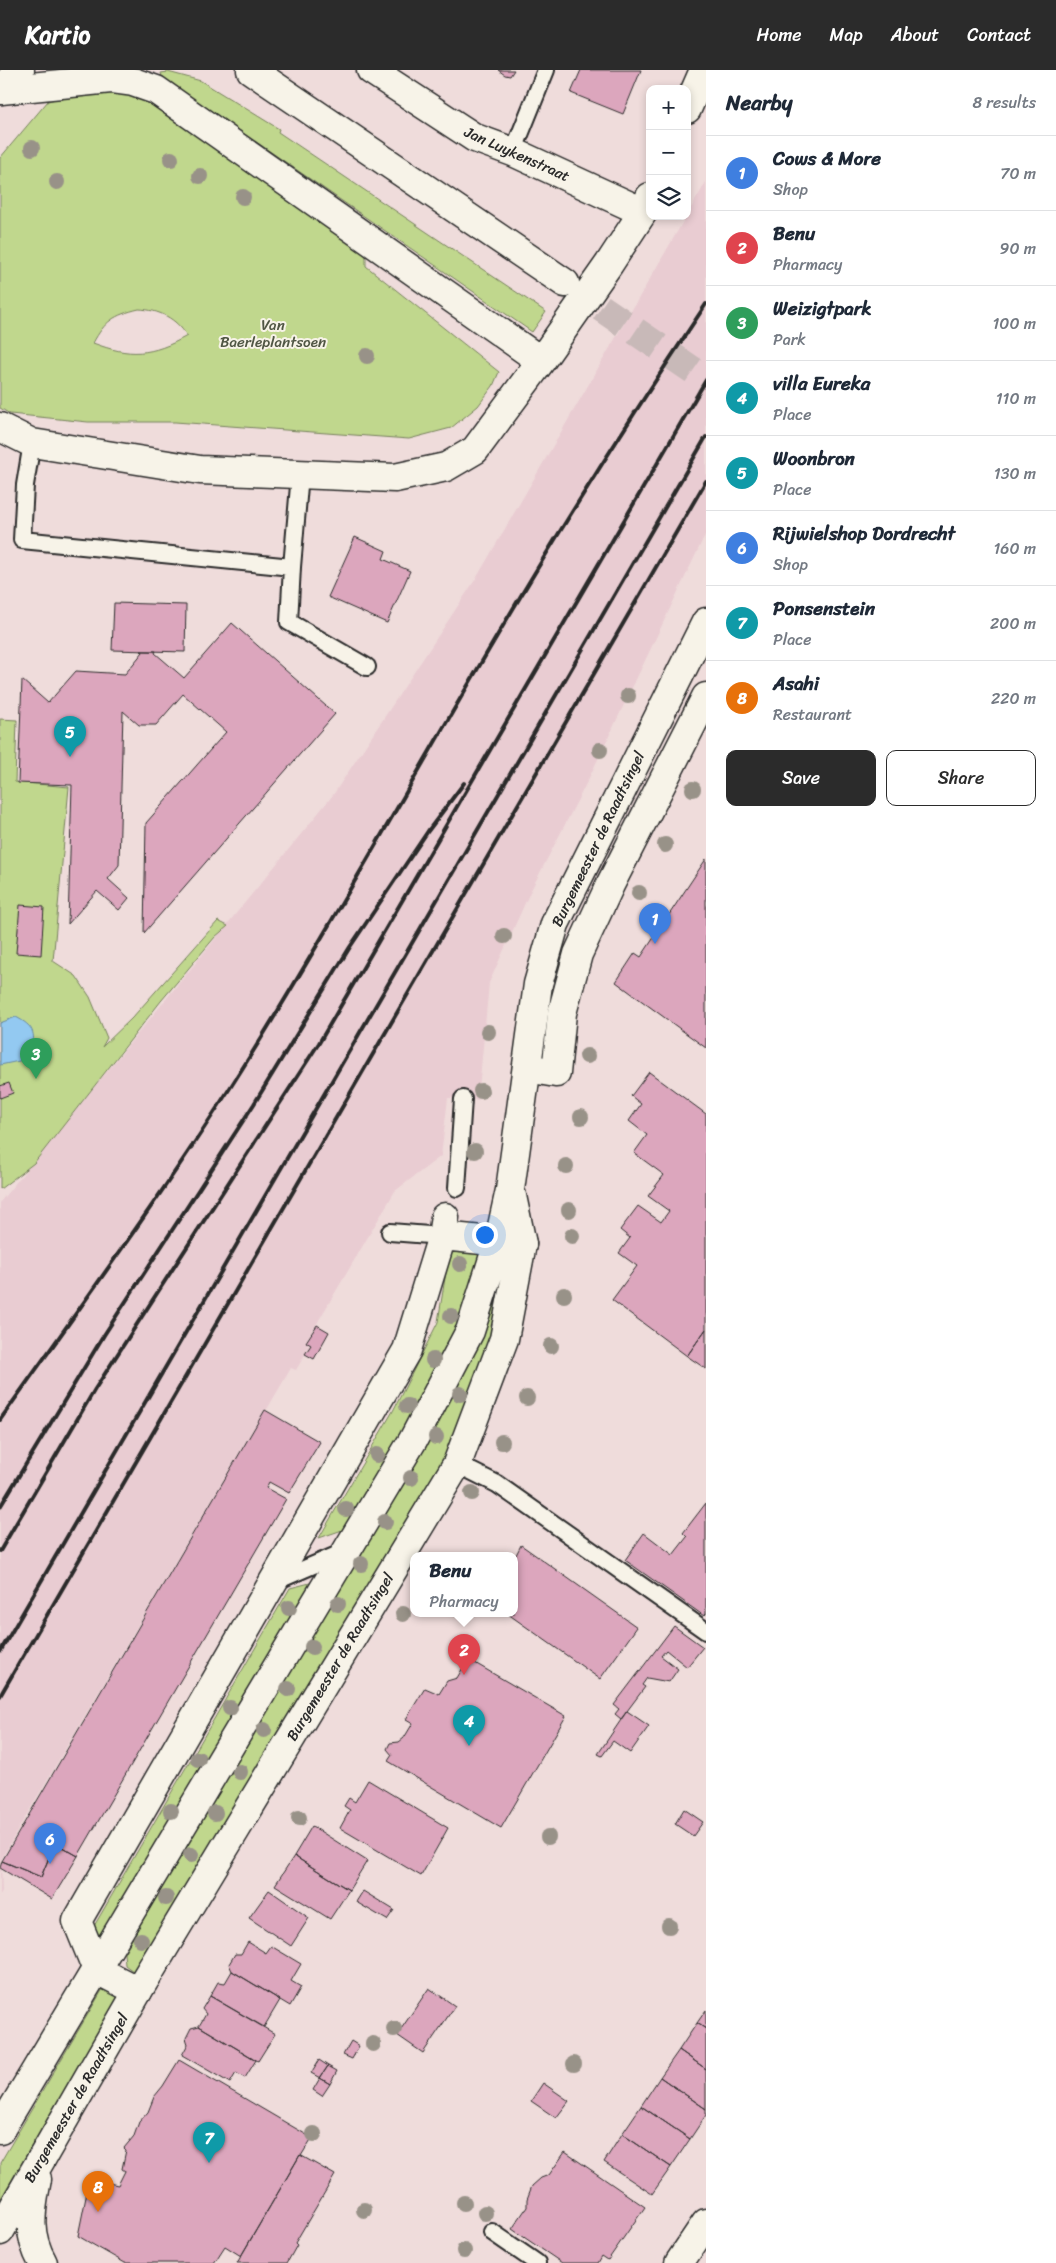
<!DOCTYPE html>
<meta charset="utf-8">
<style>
body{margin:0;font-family:Sriracha,sans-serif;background:#f6f6f7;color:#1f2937}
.controls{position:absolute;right:15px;top:15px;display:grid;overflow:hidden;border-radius:10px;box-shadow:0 2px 8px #0003}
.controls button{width:45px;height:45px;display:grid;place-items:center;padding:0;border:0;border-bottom:1px solid #e0e1e3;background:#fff;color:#1f2937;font:25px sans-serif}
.you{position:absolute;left:484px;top:1164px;width:18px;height:18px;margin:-12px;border:4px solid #fff;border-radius:50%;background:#1a73e8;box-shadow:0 0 0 8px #1a73e833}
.badge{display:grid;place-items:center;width:32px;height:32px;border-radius:50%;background:#2b2b2b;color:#fff;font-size:16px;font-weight:700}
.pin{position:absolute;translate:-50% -41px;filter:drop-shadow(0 1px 2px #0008)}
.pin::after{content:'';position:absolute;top:26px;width:18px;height:15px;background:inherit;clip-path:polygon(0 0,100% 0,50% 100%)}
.popup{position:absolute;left:410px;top:1482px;width:108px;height:65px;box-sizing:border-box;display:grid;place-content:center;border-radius:10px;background:#fff;filter:drop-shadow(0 1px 4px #0005);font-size:16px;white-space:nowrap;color:#747a83}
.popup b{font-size:19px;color:#1f2937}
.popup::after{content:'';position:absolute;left:50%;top:100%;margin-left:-10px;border:10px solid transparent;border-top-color:#fff}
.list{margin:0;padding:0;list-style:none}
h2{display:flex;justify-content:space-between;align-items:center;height:65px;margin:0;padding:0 20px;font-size:21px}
h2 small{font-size:16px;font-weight:400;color:#747a83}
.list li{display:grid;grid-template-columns:32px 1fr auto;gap:15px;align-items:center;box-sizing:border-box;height:75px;padding:0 20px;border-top:1px solid #e0e1e3}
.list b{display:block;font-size:19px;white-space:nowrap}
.list p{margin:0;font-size:16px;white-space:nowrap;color:#747a83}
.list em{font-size:16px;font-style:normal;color:#747a83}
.actions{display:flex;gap:10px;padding:15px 20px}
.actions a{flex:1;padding:11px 0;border:1px solid #2b2b2b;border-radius:10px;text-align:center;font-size:18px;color:#2b2b2b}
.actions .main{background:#2b2b2b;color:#fff}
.icon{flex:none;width:28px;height:28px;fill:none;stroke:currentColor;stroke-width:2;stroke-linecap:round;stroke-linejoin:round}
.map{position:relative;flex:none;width:706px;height:2193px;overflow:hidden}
header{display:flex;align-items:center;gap:30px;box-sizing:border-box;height:70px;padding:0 25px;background:#2b2b2b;color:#fff}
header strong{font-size:24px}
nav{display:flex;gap:28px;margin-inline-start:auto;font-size:18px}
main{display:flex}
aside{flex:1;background:#fff}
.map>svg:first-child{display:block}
.built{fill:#e9ccd2}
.green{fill:#c0d78d;stroke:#76815c;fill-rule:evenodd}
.water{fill:#93c9f1;stroke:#698aa2}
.building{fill:#dca6bd;stroke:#2b2b2b}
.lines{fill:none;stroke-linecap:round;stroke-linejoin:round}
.secondary-tunnel{stroke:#c8b9b8;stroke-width:28;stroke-dasharray:28 14;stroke-linecap:butt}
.service-casing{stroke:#2b2b2b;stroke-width:20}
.minor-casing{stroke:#2b2b2b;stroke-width:31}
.secondary-casing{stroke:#2b2b2b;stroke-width:31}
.service{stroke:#f7f3e8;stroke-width:16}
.minor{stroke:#f7f3e8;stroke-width:28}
.secondary{stroke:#f7f3e8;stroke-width:28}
.rail{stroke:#2b2b2b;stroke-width:4}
.tree{fill:#989288}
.labels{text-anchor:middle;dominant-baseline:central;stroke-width:4;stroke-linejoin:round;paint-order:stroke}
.street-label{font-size:15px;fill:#2b2b2b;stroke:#f7f3e8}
.park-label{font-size:15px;fill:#505644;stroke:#f7f3e8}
</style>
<header>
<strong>Kartio</strong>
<nav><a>Home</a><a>Map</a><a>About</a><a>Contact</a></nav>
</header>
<main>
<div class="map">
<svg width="706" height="2193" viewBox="0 0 706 2193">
<rect width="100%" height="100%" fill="#efdcdb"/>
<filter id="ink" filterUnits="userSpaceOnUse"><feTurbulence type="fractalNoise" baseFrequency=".02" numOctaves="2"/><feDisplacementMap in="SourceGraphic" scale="10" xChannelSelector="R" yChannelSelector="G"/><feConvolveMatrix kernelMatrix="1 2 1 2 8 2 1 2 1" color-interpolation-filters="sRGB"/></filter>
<g filter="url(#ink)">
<!-- built -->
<path class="built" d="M706 112V463L588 710 530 822 489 913 478 1030 448 1028 441 1086 395 1121 306 1272 310 1276 296 1300 291 1298 266 1341 265 1340 19 1758 1 1790 2 1821 0 1825V1132L333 725 477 507Z"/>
<!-- green -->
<path class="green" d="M168 2 201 11 279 59 278 62 546 242 532 262 162 7 161 3Z
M115 21 146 31 366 183V196L499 302 493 316 478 336 451 358 409 369 175 352H88L10 344 0 338V88L48 31 76 23ZM139 239C159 240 176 248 187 266 151 286 130 287 93 273 105 251 114 245 139 239Z
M0 649 17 650 15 712 69 717 53 891 76 906 90 927 107 968 102 977 132 948 218 851 228 856 215 867 161 931 34 1093 0 1119Z
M470 1179 487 1183 466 1251 354 1456 319 1468 393 1341 438 1252 449 1183Z
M503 1190 510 1191 491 1268 444 1392 148 1895 133 1901 125 1895 124 1883 250 1665Z
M322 1510 184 1746 97 1870 90 1863 290 1518Z
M104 1917 123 1931 55 2036 0 2130V2093Z"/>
<!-- water -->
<path class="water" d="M16 947C33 956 36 962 32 982L24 990 0 995V953Z"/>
<!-- building -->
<path class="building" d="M498 0H514L510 6 505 5Z
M581 0H641L623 44 571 23Z
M355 467 386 481 383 489 410 501 387 553 328 527Z
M114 533 186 535 185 582 112 580Z
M232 553 335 644 144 863 146 753 226 662 183 624 156 655H139L123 641 119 795 108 809 129 828 119 840 97 821 68 854 72 715 18 713 22 610 48 633 76 601 125 604 143 582 141 581H156L155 583 184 608Z
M706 789V978L616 912 635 883 641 887Z
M20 835 44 837 41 885 16 883Z
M649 1002 706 1044V1259L687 1286 612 1230 637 1196 619 1183 630 1168 620 1160 638 1136 661 1152 669 1141 648 1126 664 1105 634 1083 647 1065 629 1051 641 1034 631 1026Z
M9 1013 13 1023 0 1028V1016Z
M317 1255 329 1262 314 1289 305 1284 311 1275 306 1272Z
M706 1259V1299L687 1286Z
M265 1340 320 1372 289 1423 269 1412 266 1418 286 1429 78 1786 55 1773 41 1807 2 1791Z
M706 1433V1544L704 1546 625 1490 644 1463 673 1485 687 1467 683 1463Z
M521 1475 637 1557 600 1609 508 1544H514V1489Z
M674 1556 703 1577 687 1597 666 1580 661 1586 678 1599 669 1612 647 1608 642 1615 645 1617 621 1649 615 1644 619 1639 614 1635Z
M468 1589 566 1646 501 1758 388 1691 392 1685 387 1679 390 1673 399 1672 404 1668 413 1653 406 1649 425 1618 439 1624 447 1611 457 1608Z
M627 1641 649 1656 630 1683 613 1671 602 1686 598 1684Z
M368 1710 448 1758 421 1806 340 1758 350 1740 344 1736 349 1728 355 1732Z
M684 1739 703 1752 693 1766 675 1754Z
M312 1756 367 1791 349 1820 294 1786Z
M55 1773 78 1786 52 1829 0 1798 2 1791 41 1807Z
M294 1786 349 1820 330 1849 275 1815Z
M269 1820 309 1848 291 1876 249 1848Z
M363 1821 394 1840 387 1850 356 1832Z
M248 1872 266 1883 271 1876 301 1894 291 1911 301 1917 290 1936 232 1901 229 1894 235 1884H241Z
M232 1901 280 1930 264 1957 210 1926 218 1912 225 1913Z
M429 1918 455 1936 423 1983 397 1965Z
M210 1926 275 1964 258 1991 199 1956 206 1944 202 1939Z
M706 1940V1959L697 1953Z
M697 1953 706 1959V1999L679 1980Z
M199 1956 256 1990 245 2008 236 2003 230 2013 182 1985 188 1974 186 1968 191 1958Z
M351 1971 359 1976 352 1989 343 1985Z
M679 1980 706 1999V2039L660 2007Z
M179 1990 312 2068 301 2086 300 2085 241 2186 225 2176 214 2193H125L78 2166 87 2122 94 2110 118 2115 125 2101 122 2099 126 2080 124 2078 134 2066 139 2052 148 2042 154 2027 163 2016Z
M319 1990 328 1996 320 2008 311 2003Z
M328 1996 337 2001 330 2014 320 2008Z
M660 2007 706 2039V2045L690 2069 641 2036Z
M320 2008 330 2014 322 2026 313 2020Z
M543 2013 569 2031 556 2048 531 2031Z
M641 2036 690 2069 671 2097 622 2064Z
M622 2064 671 2097 652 2124 604 2092Z
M565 2082 645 2137 608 2190 602 2186 598 2193H562L512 2159 527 2137V2129L532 2116 541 2108 549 2105Z
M300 2085 335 2105 295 2173 297 2175 287 2193H237Z"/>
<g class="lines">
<!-- secondary-tunnel -->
<path class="secondary-tunnel" d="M566 214 706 309"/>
<!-- service casing -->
<g class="service-casing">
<path id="service" d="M513 82 546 0
M32 373 25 415 22 470 292 497 300 404
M292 497 289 552 367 597
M457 1118 463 1029
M390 1162 442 1166
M457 1394 497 1414 706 1561
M274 1512 346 1481
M492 2162 537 2193"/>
</g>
<!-- minor casing -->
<g class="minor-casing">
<path id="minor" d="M371 0 475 68 513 82 643 142
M1 20 111 9 133 12 156 20 541 291
M687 39 704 0
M0 357 32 373 200 400 395 408 446 397 475 380 541 291 609 194 643 142 650 127
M527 998 556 1003 562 943 578 884 610 815 706 627
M442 1166 522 1174
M138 1921 97 1900 77 1851 407 1280 442 1166 445 1147
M679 2193 706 2153"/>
</g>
<!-- secondary casing -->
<g class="secondary-casing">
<path id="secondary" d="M251 0 565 213
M0 20 20 0
M0 2060 413 1370 470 1261 499 1170 510 1120 538 914 555 854 706 552
M37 2109C31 2141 26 2163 43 2193
M0 2161 138 1921 457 1394 504 1269 522 1174 512 1126"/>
</g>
<!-- service -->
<use href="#service" class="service"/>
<!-- minor -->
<use href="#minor" class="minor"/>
<!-- secondary -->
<use href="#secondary" class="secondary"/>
<!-- rail -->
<path class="rail" d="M0 1350C86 1229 174 1109 252 983 336 848 413 708 494 571 561 457 632 345 706 234
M0 1437 104 1265 254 1034 350 877 428 761 464 713
M0 1481 95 1319 319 973 706 310
M0 1582 706 367
M0 1626 706 411"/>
</g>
<!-- trees -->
<g class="tree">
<circle cx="32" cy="78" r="8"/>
<circle cx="171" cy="89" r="8"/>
<circle cx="200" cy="106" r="8"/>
<circle cx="57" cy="112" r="8"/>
<circle cx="243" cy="127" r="8"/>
<circle cx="367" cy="286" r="8"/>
<circle cx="628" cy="626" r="8"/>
<circle cx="600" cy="680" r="8"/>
<circle cx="693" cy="719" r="8"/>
<circle cx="665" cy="775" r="8"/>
<circle cx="639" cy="823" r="8"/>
<circle cx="504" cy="866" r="8"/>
<circle cx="488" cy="962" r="8"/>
<circle cx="587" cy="986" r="8"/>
<circle cx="481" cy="1021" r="8"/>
<circle cx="581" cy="1047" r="8"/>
<circle cx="475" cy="1081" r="8"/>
<circle cx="566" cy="1096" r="8"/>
<circle cx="569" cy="1140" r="8"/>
<circle cx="572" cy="1166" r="8"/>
<circle cx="460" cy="1194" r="8"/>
<circle cx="564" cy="1225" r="8"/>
<circle cx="451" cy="1246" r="8"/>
<circle cx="551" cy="1276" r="8"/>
<circle cx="433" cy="1290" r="8"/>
<circle cx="460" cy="1324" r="8"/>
<circle cx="527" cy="1328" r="8"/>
<circle cx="407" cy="1336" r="8"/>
<circle cx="436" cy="1367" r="8"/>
<circle cx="502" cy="1372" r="8"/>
<circle cx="377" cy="1385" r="8"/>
<circle cx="411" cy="1408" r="8"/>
<circle cx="472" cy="1423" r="8"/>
<circle cx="346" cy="1439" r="8"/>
<circle cx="385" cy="1452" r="8"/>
<circle cx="361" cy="1494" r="8"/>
<circle cx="338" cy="1534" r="8"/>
<circle cx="289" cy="1538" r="8"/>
<circle cx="403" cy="1544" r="8"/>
<circle cx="312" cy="1577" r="8"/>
<circle cx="288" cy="1619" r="8"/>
<circle cx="230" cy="1638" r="8"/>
<circle cx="264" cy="1660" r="8"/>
<circle cx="198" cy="1689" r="8"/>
<circle cx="240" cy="1702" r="8"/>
<circle cx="171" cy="1741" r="8"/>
<circle cx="215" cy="1743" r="8"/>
<circle cx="299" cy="1748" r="8"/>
<circle cx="548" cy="1767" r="8"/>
<circle cx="191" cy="1785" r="8"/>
<circle cx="166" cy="1828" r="8"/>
<circle cx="669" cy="1856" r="8"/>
<circle cx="141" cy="1870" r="8"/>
<circle cx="394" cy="1959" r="8"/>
<circle cx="373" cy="1974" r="8"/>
<circle cx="574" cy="1994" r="8"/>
<circle cx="314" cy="2064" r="8"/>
<circle cx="464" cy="2133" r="8"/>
<circle cx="364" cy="2140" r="8"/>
<circle cx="485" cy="2143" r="8"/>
<circle cx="464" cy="2181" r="8"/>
</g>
</g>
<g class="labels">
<!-- street labels -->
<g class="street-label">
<text transform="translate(517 84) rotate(24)">Jan Luykenstraat</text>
<text transform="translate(598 769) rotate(-64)">Burgemeester de Raadtsingel</text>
<text transform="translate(340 1587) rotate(-59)">Burgemeester de Raadtsingel</text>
<text transform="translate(76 2028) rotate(-60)">Burgemeester de Raadtsingel</text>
</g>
<!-- park labels -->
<g class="park-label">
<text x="273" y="255">Van<tspan x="273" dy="17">Baerleplantsoen</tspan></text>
</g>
</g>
</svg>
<div class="controls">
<button>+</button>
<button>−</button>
<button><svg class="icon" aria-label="layers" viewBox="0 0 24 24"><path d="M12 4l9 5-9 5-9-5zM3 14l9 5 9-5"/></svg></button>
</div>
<div class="you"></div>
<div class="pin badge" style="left:655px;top:874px;background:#3f7fe0">1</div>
<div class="pin badge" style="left:464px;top:1605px;background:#e0444e">2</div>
<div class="popup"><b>Benu</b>Pharmacy</div>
<div class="pin badge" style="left:36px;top:1009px;background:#2e9e5b">3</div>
<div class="pin badge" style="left:469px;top:1676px;background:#0f9aa8">4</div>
<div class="pin badge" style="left:70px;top:687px;background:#0f9aa8">5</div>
<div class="pin badge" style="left:50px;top:1794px;background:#3f7fe0">6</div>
<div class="pin badge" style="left:209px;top:2093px;background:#0f9aa8">7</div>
<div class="pin badge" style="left:98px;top:2142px;background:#e8710a">8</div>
</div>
<aside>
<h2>Nearby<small>8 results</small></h2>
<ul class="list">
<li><span class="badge" style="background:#3f7fe0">1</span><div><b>Cows &amp; More</b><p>Shop</p></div><em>70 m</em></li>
<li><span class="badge" style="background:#e0444e">2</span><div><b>Benu</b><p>Pharmacy</p></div><em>90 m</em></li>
<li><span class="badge" style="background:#2e9e5b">3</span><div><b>Weizigtpark</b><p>Park</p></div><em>100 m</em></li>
<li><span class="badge" style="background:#0f9aa8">4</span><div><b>villa Eureka</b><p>Place</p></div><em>110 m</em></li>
<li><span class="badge" style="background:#0f9aa8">5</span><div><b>Woonbron</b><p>Place</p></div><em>130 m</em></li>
<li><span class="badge" style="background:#3f7fe0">6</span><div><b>Rijwielshop Dordrecht</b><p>Shop</p></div><em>160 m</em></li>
<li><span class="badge" style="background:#0f9aa8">7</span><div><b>Ponsenstein</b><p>Place</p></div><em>200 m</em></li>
<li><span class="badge" style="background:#e8710a">8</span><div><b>Asahi</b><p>Restaurant</p></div><em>220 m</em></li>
</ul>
<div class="actions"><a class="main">Save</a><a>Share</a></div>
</aside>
</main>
